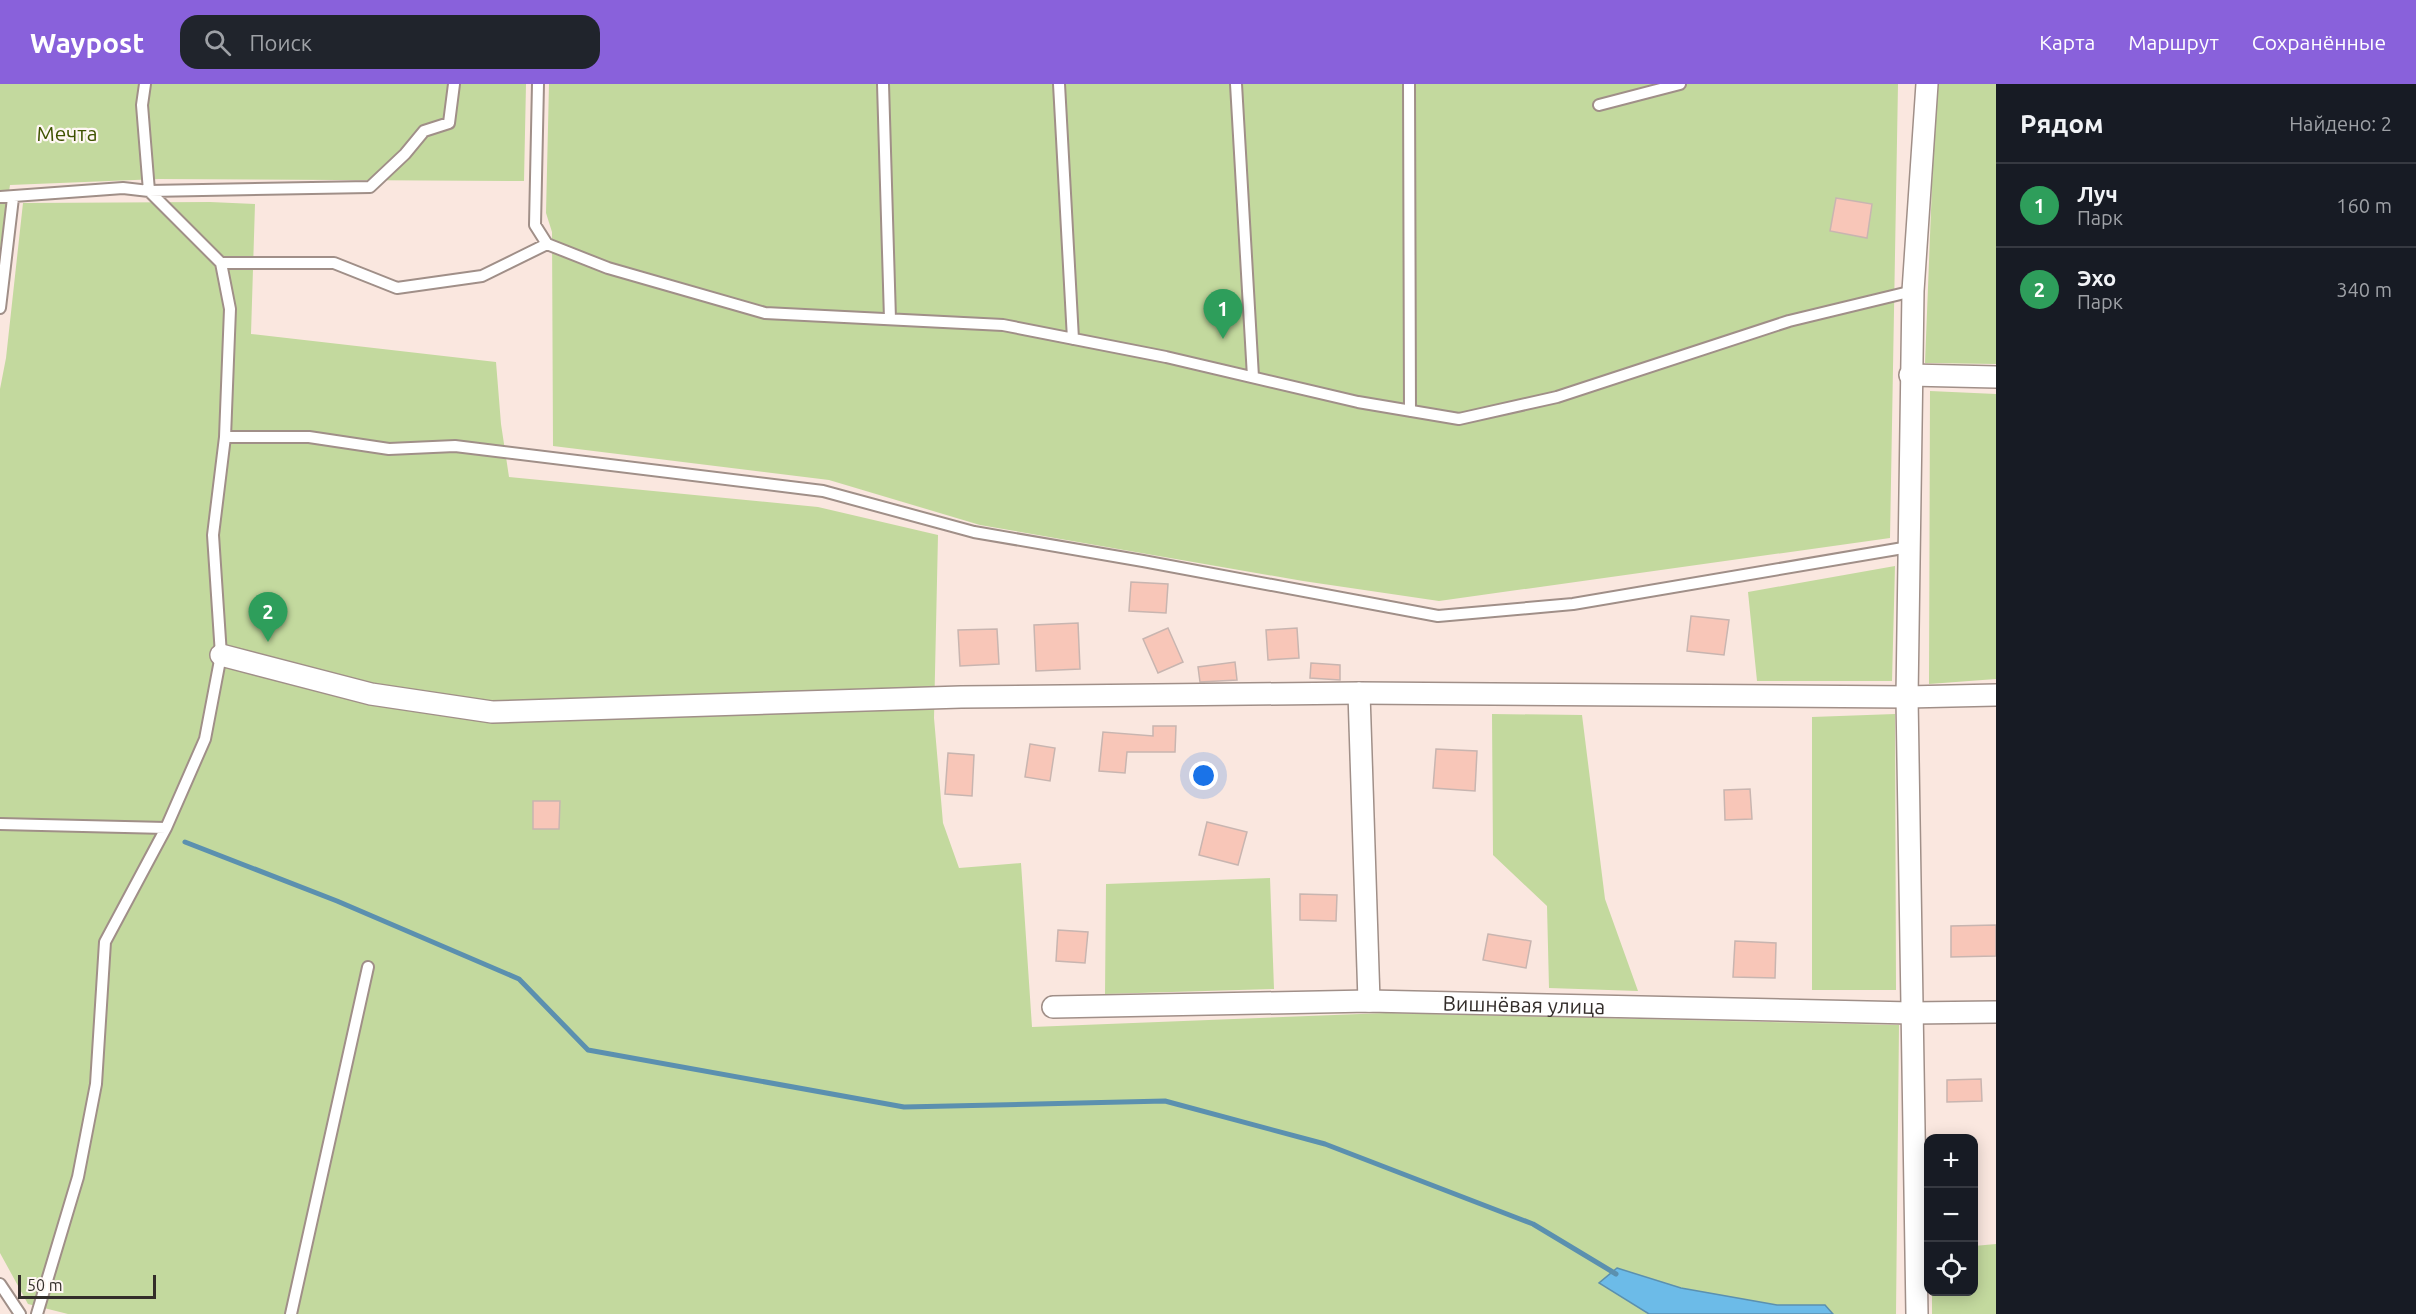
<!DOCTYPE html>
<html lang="ru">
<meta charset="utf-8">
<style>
body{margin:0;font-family:Ubuntu,sans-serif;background:#20242c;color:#f1f3f6}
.controls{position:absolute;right:18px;bottom:18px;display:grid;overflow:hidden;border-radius:12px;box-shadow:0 3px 15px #0003}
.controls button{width:54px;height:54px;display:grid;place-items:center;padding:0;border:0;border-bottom:2px solid #363941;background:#171b24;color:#f1f3f6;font:30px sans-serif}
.scale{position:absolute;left:18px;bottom:15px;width:138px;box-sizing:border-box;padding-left:6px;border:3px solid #332d2a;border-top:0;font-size:16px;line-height:21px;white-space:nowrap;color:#332d2a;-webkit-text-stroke:4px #fff7f4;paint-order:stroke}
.you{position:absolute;left:1204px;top:692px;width:21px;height:21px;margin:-15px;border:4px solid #fff;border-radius:50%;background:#1a73e8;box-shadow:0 0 0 9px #1a73e833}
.badge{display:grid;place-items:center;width:39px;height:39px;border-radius:50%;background:#8961db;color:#fff;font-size:20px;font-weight:700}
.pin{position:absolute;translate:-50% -50px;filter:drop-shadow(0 2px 3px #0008)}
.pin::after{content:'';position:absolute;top:32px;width:21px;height:18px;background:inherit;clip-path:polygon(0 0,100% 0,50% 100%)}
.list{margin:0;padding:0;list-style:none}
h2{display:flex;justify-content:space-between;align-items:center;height:78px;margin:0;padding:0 24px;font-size:26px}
h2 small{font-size:20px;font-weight:400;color:#9ea1a6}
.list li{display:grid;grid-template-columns:39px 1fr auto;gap:18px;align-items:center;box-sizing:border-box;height:84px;padding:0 24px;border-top:2px solid #363941}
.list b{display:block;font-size:22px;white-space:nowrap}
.list p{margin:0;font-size:20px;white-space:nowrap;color:#9ea1a6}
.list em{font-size:20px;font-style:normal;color:#9ea1a6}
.icon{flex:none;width:33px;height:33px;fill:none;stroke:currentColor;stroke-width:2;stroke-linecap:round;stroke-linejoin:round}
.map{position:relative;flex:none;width:1996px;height:1230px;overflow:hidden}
header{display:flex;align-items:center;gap:36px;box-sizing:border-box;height:84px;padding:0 30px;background:#8961db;color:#fff}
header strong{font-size:28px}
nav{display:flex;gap:33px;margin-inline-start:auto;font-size:21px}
.search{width:420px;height:54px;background:#20242c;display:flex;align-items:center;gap:15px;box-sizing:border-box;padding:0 21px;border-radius:18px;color:#9ea1a6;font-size:22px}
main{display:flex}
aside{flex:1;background:#171b24}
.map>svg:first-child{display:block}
.green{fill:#c3d99e}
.water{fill:#6cbbe8;stroke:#5b90af;stroke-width:1.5}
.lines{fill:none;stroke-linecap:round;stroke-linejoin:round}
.stream{stroke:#5b90af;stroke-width:5}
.building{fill:#f8c6b8;stroke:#c8b5b0;stroke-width:1.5}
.lane-casing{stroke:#a08f88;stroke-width:14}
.street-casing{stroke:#a08f88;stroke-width:24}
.lane{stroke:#fff;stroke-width:10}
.street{stroke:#fff;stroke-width:21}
.labels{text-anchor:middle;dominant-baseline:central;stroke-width:4.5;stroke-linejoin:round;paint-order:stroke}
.park-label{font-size:21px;fill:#3e5300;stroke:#fff7f4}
.street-label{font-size:21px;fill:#332d2a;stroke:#fff7f4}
</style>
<header>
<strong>Waypost</strong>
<div class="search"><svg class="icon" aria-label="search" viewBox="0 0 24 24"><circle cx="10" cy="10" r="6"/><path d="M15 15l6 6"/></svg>Поиск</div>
<nav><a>Карта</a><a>Маршрут</a><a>Сохранённые</a></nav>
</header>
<main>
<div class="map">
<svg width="1996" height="1230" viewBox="0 0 1996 1230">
<rect width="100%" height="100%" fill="#fae7df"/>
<!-- green -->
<path class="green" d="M0 0H526L524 97 159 95 10 101 0 166Z
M549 0H1898L1890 454 1439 517 1303 497 980 441 829 396 553 362 552 148 546 129Z
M1936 0H1996V280L1925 279Z
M210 118 255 120 251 250 496 278 501 340 509 393 818 423 938 451 934 634 943 739 959 784 1021 779 1032 943 1386 929 1899 941 1896 1230H68L28 1220 0 1169V305L6 274 23 119Z
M1930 307 1996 310V595L1929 600Z
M1895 482 1892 597H1757L1748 508Z
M1492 630 1582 631 1605 815 1638 907 1549 904 1547 822 1493 771Z
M1895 630 1896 906H1812V633Z
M1270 794 1274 905 1105 910 1106 800Z
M1996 1160V1230H1932V1208H1974V1162Z"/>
<!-- water -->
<path class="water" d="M1617 1184 1681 1204 1777 1221H1825L1833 1230H1649L1599 1199Z"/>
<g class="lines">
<!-- stream -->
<path class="stream" d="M185 758 337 817 519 895 588 966 904 1023 1165 1017 1325 1060 1533 1140 1616 1190"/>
</g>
<!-- building -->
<path class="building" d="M1836 114 1872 120 1867 154 1830 147Z
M1131 498 1168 500 1166 529 1129 527Z
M1691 532 1729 536 1724 571 1687 567Z
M1078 539 1080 585 1036 587 1034 541Z
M1168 544 1183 578 1158 589 1143 555Z
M1297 544 1299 574 1268 576 1266 546Z
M997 545 999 580 960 582 958 546Z
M1235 578 1237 596 1200 598 1198 583Z
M1311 579 1340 581V596L1310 594Z
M1153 642H1176L1175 668H1127L1125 689 1099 687 1103 648 1153 652Z
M1030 660 1055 664 1050 697 1025 693Z
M1436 665 1477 667 1475 707 1433 704Z
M948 669 974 671 972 712 945 710Z
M1750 705 1752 735 1725 736 1724 706Z
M533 717H560L559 745H533Z
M1207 738 1247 748 1238 781 1199 771Z
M1300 810 1337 811 1336 837 1300 836Z
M1996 841V872L1951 873V842Z
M1058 846 1088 848 1085 879 1056 877Z
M1488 850 1531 857 1526 884 1483 876Z
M1735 857 1776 859 1775 894 1733 893Z
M1981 995 1982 1017 1947 1018V996Z"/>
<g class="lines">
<!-- lane casing -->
<g class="lane-casing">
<path id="lane" d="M145 0 142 21 149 107 221 179H334L397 204 482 192 547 160
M538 0 535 141 547 160 608 184 765 229 1003 241 1166 273 1358 318 1459 335 1557 313 1789 237 1913 207
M883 0 890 235
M1059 0 1073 255
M1236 0 1253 293
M1409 0 1410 327
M1599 21 1680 0
M0 113 123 104 149 107 370 103 405 70 424 47 449 39 454 0
M221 179 230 225 225 353H309L389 365 455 362 823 407 974 448 1143 477 1438 532 1573 520 1909 463
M0 224 13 114
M0 740 166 744 105 858 96 1000 78 1093 37 1230
M166 744 205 655 221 571 213 451 225 353
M0 1200 20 1230
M291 1230 368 883"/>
</g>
<!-- street casing -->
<g class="street-casing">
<g id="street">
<path d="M1910 291 1996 293"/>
<path d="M221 571 371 610 492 628 961 613 1359 609 1907 613 1996 611"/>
<path d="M1359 609 1369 917"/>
<path id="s1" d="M1053 923 1369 917 1911 929 1996 928"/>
<path d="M1917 1230 1907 613 1913 207 1927 0"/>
</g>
</g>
<!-- lane -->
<use href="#lane" class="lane"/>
<!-- street -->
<use href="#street" class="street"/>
</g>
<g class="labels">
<!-- park labels -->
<g class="park-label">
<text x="67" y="49">Мечта</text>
</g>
<!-- street labels -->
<g class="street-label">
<text stroke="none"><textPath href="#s1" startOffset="471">Вишнёвая улица</textPath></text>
</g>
</g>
</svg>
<div class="controls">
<button>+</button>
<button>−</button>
<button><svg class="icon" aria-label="locate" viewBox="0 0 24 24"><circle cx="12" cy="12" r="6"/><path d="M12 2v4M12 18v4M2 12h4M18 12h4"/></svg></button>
</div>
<div class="scale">50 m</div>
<div class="you"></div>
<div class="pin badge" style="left:1223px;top:255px;background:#2e9e5b">1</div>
<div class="pin badge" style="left:268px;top:558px;background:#2e9e5b">2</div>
</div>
<aside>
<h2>Рядом<small>Найдено: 2</small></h2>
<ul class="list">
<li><span class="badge" style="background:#2e9e5b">1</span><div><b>Луч</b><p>Парк</p></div><em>160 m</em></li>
<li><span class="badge" style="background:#2e9e5b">2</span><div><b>Эхо</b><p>Парк</p></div><em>340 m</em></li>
</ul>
</aside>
</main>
